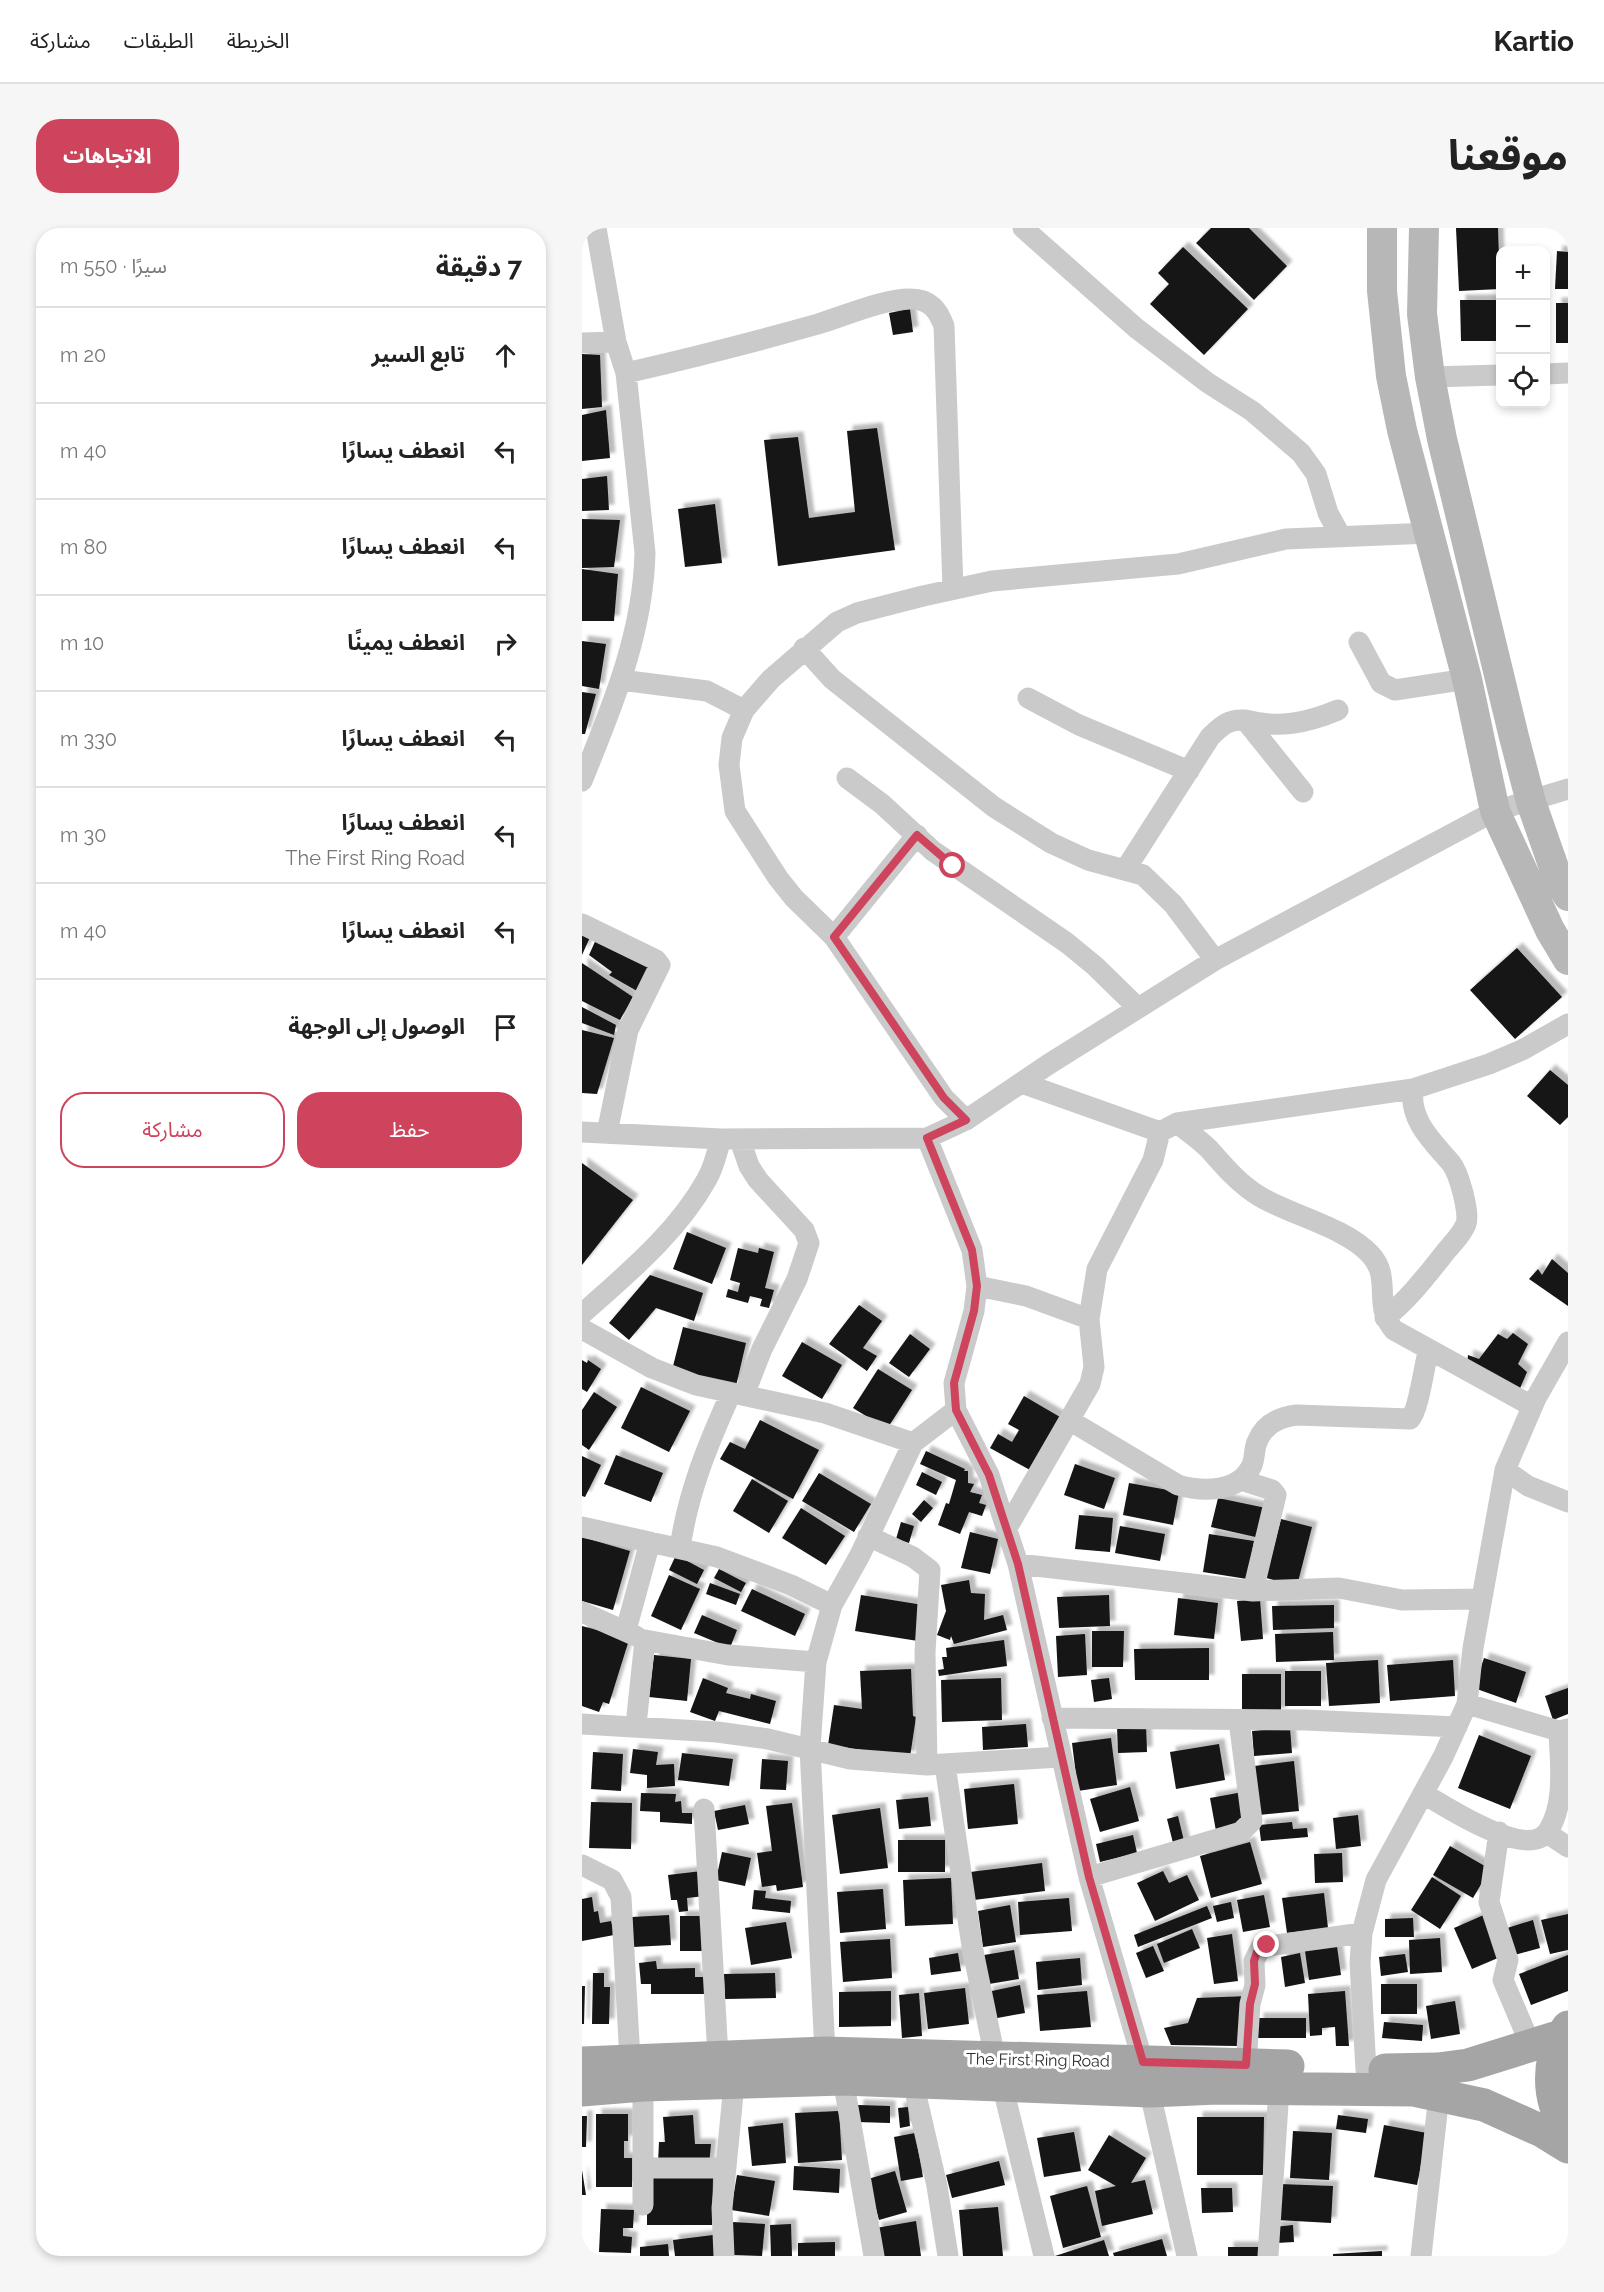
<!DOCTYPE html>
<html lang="ar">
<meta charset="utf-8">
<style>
body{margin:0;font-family:Raleway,"Noto Sans Arabic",sans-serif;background:#f6f6f6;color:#222;direction:rtl}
.controls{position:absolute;right:18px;top:18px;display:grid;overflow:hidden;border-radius:12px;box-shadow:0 3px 9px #0003}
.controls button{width:54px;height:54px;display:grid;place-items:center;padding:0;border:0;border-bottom:2px solid #e0e0e0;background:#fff;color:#222;font:30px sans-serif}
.stop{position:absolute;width:18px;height:18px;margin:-14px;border:4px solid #cf445d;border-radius:50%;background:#fff}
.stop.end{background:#cf445d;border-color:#fff;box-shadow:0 2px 6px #0008}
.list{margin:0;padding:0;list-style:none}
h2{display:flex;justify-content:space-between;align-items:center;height:78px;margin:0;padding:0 24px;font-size:26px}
h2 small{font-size:20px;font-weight:400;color:#767676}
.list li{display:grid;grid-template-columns:39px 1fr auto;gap:18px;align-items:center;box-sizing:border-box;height:96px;padding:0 24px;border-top:2px solid #e0e0e0}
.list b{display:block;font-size:22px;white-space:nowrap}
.list p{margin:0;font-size:20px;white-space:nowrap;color:#767676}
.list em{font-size:20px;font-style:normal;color:#767676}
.actions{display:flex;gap:12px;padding:18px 24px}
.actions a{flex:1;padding:14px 0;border:2px solid #cf445d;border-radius:24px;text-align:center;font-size:21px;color:#cf445d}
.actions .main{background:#cf445d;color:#fff}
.icon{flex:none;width:33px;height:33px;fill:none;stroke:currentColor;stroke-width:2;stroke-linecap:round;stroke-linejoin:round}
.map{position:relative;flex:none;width:986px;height:2028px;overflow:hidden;direction:ltr;border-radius:24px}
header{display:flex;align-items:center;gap:36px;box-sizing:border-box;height:84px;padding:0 30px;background:#fff;border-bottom:2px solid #e0e0e0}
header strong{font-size:28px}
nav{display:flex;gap:33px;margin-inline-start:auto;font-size:21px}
.intro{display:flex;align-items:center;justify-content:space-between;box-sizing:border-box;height:144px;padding:0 36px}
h1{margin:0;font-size:42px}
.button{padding:15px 27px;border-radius:24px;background:#cf445d;color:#fff;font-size:21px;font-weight:700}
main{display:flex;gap:36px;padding:0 36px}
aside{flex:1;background:#fff;border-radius:24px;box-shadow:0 3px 9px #0003}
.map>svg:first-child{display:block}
.building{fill:#141414;filter:url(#shadow)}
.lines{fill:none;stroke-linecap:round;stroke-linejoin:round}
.street{stroke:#cacaca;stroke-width:21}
.secondary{stroke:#b7b7b7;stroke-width:30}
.primary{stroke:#a5a5a5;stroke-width:33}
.route{stroke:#cf445d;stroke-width:8}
.labels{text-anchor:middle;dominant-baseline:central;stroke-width:6;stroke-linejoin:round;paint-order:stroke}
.street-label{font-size:16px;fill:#2d2d2d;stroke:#fff}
</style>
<header>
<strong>Kartio</strong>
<nav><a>الخريطة</a><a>الطبقات</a><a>مشاركة</a></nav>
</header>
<div class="intro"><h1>موقعنا</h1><a class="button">الاتجاهات</a></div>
<main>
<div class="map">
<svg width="986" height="2028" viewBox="0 0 986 2028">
<defs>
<filter id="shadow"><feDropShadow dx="5.5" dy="-5.5" stdDeviation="1.5" flood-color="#0004"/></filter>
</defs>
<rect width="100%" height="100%" fill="#fff"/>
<!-- building -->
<path class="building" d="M629 0H667L705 38 672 72 614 15Z
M874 0H916L918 61 877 63Z
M601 19 666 81 622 127 568 76 587 56 576 45Z
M975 23 986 24V61H973Z
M878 72H918V113H879Z
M974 75H986V115H974Z
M328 81 331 104 311 107 307 85Z
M0 126 18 127 20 179 0 181Z
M24 182 28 230 0 233V187Z
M295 200 313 322 196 338 182 212 216 209 227 290 273 284 265 203Z
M25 248 27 282 0 283V251Z
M133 276 140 335 103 339 96 281Z
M0 291 38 292 32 339 0 340Z
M0 341 36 346 32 393H0Z
M0 413 24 416 17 461 0 458Z
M0 464 14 466 3 506H0Z
M0 701 10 705 0 727Z
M16 707 69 736 55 763 27 747 30 744 7 727Z
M935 720 980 769 933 811 888 762Z
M0 735 51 769 38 792 0 773Z
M0 779 34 797 32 807 0 795Z
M0 802 32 810 15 866 0 865Z
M968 842 986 857V889L978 897 945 868Z
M0 935 51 972 0 1037Z
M105 1004 144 1020 130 1056 91 1041Z
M156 1020 176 1025 177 1020 192 1024 183 1060 192 1062 187 1080 178 1078 180 1071 168 1068 166 1075 144 1069 146 1061 156 1064 158 1055 148 1052Z
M970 1031 986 1045V1078L947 1051 956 1041 960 1047Z
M68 1047 121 1065 112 1093 74 1080 47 1112 27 1095Z
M277 1077 300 1093 281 1120 295 1128 285 1143 247 1116Z
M101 1099 164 1115 154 1158 90 1142Z
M931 1105 946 1116 936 1136 945 1144 936 1165 885 1137 886 1127 897 1131 916 1106 925 1111Z
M328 1106 348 1121 327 1149 307 1135Z
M220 1114 260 1137 240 1171 200 1148Z
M0 1132 5 1135 6 1132 19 1141 5 1164 0 1161Z
M296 1141 330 1162 305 1201 271 1180Z
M59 1159 108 1183 87 1224 39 1200Z
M12 1164 35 1179 7 1222 0 1217V1182Z
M442 1168 478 1189 448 1242 408 1220 416 1206 430 1214 437 1202 426 1196Z
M178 1192 237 1222 211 1271 138 1231 148 1214 163 1221Z
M344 1223 383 1241 382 1243H386V1255L392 1256 388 1264 400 1267 397 1275 404 1277 400 1288 387 1284 378 1306 356 1297 364 1275 367 1276 374 1252 338 1236Z
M34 1227 81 1245 69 1274 22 1256Z
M0 1228 19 1237 3 1269 0 1268Z
M493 1236 533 1250 522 1281 482 1267Z
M340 1244 360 1254 354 1267 334 1257Z
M237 1245 289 1276 272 1304 220 1273Z
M170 1251 206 1273 187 1305 151 1283Z
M547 1255 597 1264 591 1297 541 1287Z
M636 1270 684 1280 678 1310 629 1299Z
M342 1272 351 1280 339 1294 330 1286Z
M219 1280 263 1308 244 1337 200 1310Z
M497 1287 531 1290 528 1324 493 1321Z
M699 1291 730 1299 715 1358 684 1350Z
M319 1294 332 1298 327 1315 314 1311Z
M538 1298 583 1306 578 1333 533 1325Z
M388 1304 416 1311 408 1346 379 1340Z
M627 1306 672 1313 665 1351 621 1344Z
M0 1309 48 1323 31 1382 0 1373Z
M94 1327 122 1342 115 1356 87 1342Z
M137 1341 164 1355 159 1364 132 1350Z
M87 1347 118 1361 99 1402 69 1388Z
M387 1352 389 1365 403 1366 402 1392 421 1387 425 1402 372 1416 369 1408 368 1412 355 1407 364 1383 359 1357Z
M128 1355 158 1366 154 1377 124 1366Z
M170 1361 223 1386 213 1408 159 1383Z
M279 1367 341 1377 336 1413 273 1403Z
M527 1367 528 1398 477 1400 475 1369Z
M596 1370 636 1375 632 1411 592 1407Z
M678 1371 681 1411 659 1413 655 1373Z
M752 1377V1400L691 1402 690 1378Z
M120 1387 155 1402 148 1420 112 1405Z
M0 1398 45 1410 46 1415 27 1476 21 1474 17 1484 0 1478Z
M510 1403H542L541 1439H510Z
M751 1404 752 1432 694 1434 693 1406Z
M503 1406 505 1447 476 1449 474 1408Z
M422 1412 425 1438 357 1448 356 1442 362 1441 360 1429H365L364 1420Z
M627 1420V1452H553L552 1421Z
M72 1427 109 1431 105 1473 67 1469Z
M902 1430 944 1444 934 1475 892 1460Z
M796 1432 798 1475 747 1478 744 1435Z
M871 1432 873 1468 808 1473 805 1437Z
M329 1441 331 1488 334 1489 328 1529 246 1517 252 1477 280 1481 278 1443Z
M703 1443H739V1478H703Z
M660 1446H699V1485H660Z
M121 1450 146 1460 144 1465 168 1471 169 1466 194 1473 188 1496 137 1483 133 1493 108 1484Z
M419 1450 420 1492 360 1494 359 1452Z
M527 1450 530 1471 512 1474 509 1452Z
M986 1460V1486L971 1492 963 1468Z
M444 1496 446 1519 401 1522 400 1499Z
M564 1497 565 1524 536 1525 535 1498Z
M708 1500 710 1525 672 1528 670 1503Z
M897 1507 949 1528 928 1581 876 1560Z
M529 1510 535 1557 496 1563 490 1515Z
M637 1516 643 1552 594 1561 588 1524Z
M51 1521 76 1524 74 1537 92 1536 93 1558 65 1560V1547L48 1545Z
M11 1524 41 1526 39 1563 9 1561Z
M100 1525 151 1531 147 1558 96 1552Z
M180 1531 206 1533 204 1562 178 1561Z
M712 1533 717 1583 677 1587 672 1538Z
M432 1556 436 1596 386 1601 382 1561Z
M548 1559 557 1593 518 1604 508 1571Z
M661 1564 666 1597 634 1603 628 1570Z
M59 1565 94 1566 93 1574 99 1573 100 1585H110V1596L78 1594V1584L58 1583Z
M346 1569 349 1598 317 1601 314 1572Z
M9 1574 50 1575 49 1621 7 1620Z
M210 1575 221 1659 195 1663 194 1657 180 1659 175 1625 190 1623 184 1578Z
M163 1577 167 1596 136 1602 132 1583Z
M298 1580 306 1640 258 1646 250 1587Z
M776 1587 779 1618 754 1621 751 1590Z
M596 1588 603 1617 592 1619 585 1591Z
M710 1594 711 1601 725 1600 726 1609 679 1613 677 1597Z
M551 1607 555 1625 518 1634 514 1616Z
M316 1612H363V1644H316Z
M668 1614 680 1656 629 1670 618 1628Z
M868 1618 908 1641 891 1670 851 1647Z
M140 1624 169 1630 163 1658 134 1652Z
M760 1625 761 1654 733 1655 732 1626Z
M460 1635 463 1663 392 1672 388 1644Z
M120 1643 123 1668 105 1670 106 1683 97 1684 95 1672H89L86 1647Z
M581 1643 587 1655 605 1647 617 1672 573 1693 555 1655Z
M850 1649 879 1668 858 1701 829 1682Z
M369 1650 371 1696 323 1698 321 1652Z
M301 1661 304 1701 258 1705 255 1664Z
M172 1662 184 1663 183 1670 209 1673 208 1685 170 1681Z
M742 1665 746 1700 705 1705 700 1670Z
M682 1667 688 1699 661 1704 655 1672Z
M10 1669 12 1684 16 1683 18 1695 29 1693 32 1707 0 1713V1671Z
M487 1670 490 1703 438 1707 436 1674Z
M649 1674 652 1690 635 1694 631 1678Z
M428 1677 434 1714 401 1719 396 1683Z
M625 1678 630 1690 556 1719 552 1707Z
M904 1686 923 1727 890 1741 872 1700Z
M986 1686V1722L968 1726 959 1692Z
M87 1687 89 1717 51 1719 50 1689Z
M98 1688H120V1723H98Z
M831 1690 832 1709H803V1691Z
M951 1692 958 1720 929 1728 922 1701Z
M204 1694 210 1730 169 1737 163 1700Z
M610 1701 618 1720 582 1735 575 1716Z
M650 1706 656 1753 632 1756 625 1710Z
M858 1710 860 1744 828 1746 827 1712Z
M308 1711 310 1750 261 1754 258 1714Z
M754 1711 759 1747 727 1752 722 1716Z
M571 1718 582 1743 564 1750 554 1725Z
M432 1722 437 1751 407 1756 402 1727Z
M376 1725 379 1743 349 1747 347 1730Z
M718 1725 723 1755 703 1759 699 1729Z
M823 1726 826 1744 799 1748 797 1729Z
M986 1727V1763L949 1777 937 1746Z
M498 1730 500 1757 456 1762 454 1734Z
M74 1733 75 1741 113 1740V1749H125V1766H69V1756H59L57 1735Z
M11 1745H22V1759H28L27 1796H10Z
M193 1745 194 1770 143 1771 142 1746Z
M799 1756H835V1786H799Z
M438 1757 443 1785 410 1791 405 1764Z
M0 1758H3L2 1796H0Z
M383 1760 387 1796 346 1801 342 1765Z
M309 1763V1798L257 1799V1764Z
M505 1763 509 1799 458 1803 455 1767Z
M763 1763 767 1818H754L753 1799 740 1800V1807L728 1808 726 1766Z
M337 1765 340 1808 320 1810 317 1767Z
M666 1768 655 1818 589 1817 582 1800 606 1795 615 1770Z
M873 1773 878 1806 849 1811 844 1778Z
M676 1790H724V1810H676Z
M802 1794 841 1797 840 1813 800 1810Z
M276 1877 308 1878V1895L275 1894Z
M326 1879 328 1898 318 1900 316 1880Z
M257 1883 260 1932 216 1935 213 1885Z
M14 1886H46V1913H42V1930H50V1959H14Z
M111 1887 113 1916H129L127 1937 76 1935 77 1914H83L81 1889Z
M756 1887 786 1891 784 1905 754 1901Z
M0 1888H5L4 1919H0Z
M615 1889H682L681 1947H615Z
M201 1895 204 1935 170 1938 166 1899Z
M802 1897 845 1905 835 1957 792 1949Z
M711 1903 750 1905 747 1952 708 1950Z
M492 1904 499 1943 462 1949 455 1910Z
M333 1905 341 1949 319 1953 312 1909Z
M527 1907 564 1930 549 1955 563 1952 571 1986 520 1998 513 1963 534 1958 506 1942Z
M417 1933 423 1957 370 1970 364 1947Z
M212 1938 258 1941 257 1965 211 1962Z
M0 1942 4 1967H0Z
M313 1943 325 1984 297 1992 286 1951Z
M155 1947 193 1953 187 1988 149 1982Z
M65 1948 131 1949 130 1997H65Z
M697 1956 751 1958 749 1995 695 1992Z
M505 1958 519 2009 481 2020 468 1968Z
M619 1960H650L651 1984 620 1985Z
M416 1979 421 2028H381L377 1982Z
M19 1981 52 1982 51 2000H41V2008L50 2009 49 2025 17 2024Z
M334 1993 339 2028H299L294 2000Z
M151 1994 183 1996 180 2028 148 2027Z
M209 1996 210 2028H189L188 1997Z
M711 1997 712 2014 694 2015 692 1999Z
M131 2007 134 2028H93L91 2012Z
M580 2011 585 2028H532L531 2025Z
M522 2012 527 2028H473Z
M253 2014V2028H216V2015Z
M86 2016 87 2028H58V2019Z
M646 2019H679V2028H646Z
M800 2023V2028H751V2026Z"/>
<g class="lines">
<!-- street -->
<path class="street" d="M441 0 554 100 626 155 670 183 719 225 734 246 746 285 758 307
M0 115 34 114 14 0
M44 145C109 130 172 114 236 96 262 88 304 70 329 71 348 71 356 82 362 98L371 361
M963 146 986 145
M848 149 918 147
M777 414 799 455 813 462 885 451
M222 420 250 451 412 579 469 615 506 632 561 647 591 676 633 732
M39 452 125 463 162 482
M446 470 497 497 607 543
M265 550 300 576 351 623 485 715 513 738 556 780
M0 553C30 479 61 406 63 325L44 145 34 114
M721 564 663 492C696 501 725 495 756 482
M543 642 628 509C640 497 647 491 663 492
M0 696 74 732 78 737 46 802 25 905
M252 709 335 607
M440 855 578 904 595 895 831 861 907 836 940 822 986 796
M384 892 362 870 252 709 212 670 196 650 153 583 147 537 150 510 162 482 189 451 255 394 275 385 341 368 410 353 596 336 704 311 848 305
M595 895C605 903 617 911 627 921 643 939 657 956 677 968 708 987 763 999 788 1026 811 1050 790 1077 812 1102L950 1178
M0 904 139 911 345 910 384 892 467 836 633 732 913 583 986 561
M345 910 390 1022 395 1058 392 1083 372 1155 374 1182 407 1247 436 1336 507 1649 561 1834 605 2028
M158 912 167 938 176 952 222 1002 227 1015 215 1051 180 1121 162 1167
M395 1058 444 1068 507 1091
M0 1086C46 1045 95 1005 125 951 132 939 135 924 139 911
M803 1090C828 1070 845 1047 865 1022 871 1015 880 1006 884 996 888 985 877 945 869 935 850 913 827 892 831 861
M0 1101 70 1140 114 1157 243 1185 331 1215
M487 1192 596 1257C620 1264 658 1265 670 1237 673 1230 672 1221 675 1214 682 1196 697 1189 715 1187L828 1191C837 1182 842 1137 847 1121
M923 1242 946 1258 986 1274
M659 1252 690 1262 694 1267 671 1363
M0 1299 135 1329 209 1357 250 1377
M425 1300 508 1156 512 1139 507 1091 515 1041 571 932 578 904
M286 1308 331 1329 348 1342 343 1424 345 1537
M98 1320C106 1264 126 1216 149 1165
M436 1336 671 1363 757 1360 820 1372 900 1371
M0 1384 54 1408
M44 1402 68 1314
M885 1476 977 1503 986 1501
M470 1490 724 1492 875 1499
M0 1496 135 1504 186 1511 268 1531 345 1537 478 1529
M54 1497 63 1412 146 1427 234 1434
M363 1537 390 1718 413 1830
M842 1566C864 1579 946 1633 966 1603 984 1576 978 1534 977 1503
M122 1581 136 1829
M917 1604 907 1674 926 1732 921 1752 949 1818
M965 1605 986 1619
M0 1637 30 1652 39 1669 48 1832
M507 1649 659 1604 670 1593 657 1493
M243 1825 228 1520 234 1434 250 1377 278 1327 331 1215 374 1182
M664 1837 668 1776 673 1757 672 1733 679 1719 780 1705
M784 1842 778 1735 780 1705 794 1652 861 1529 885 1476 891 1420 923 1242 954 1170 986 1114
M261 1851 292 2028
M331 1854 355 1958 366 2028
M420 1856 462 2028
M61 1940H144
M61 1977V1857
M142 2028 140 1980 152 1856
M686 2028 697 1861
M839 2028 857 1867"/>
<!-- secondary -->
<path class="secondary" d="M800 0V63L809 148 820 202 885 451 913 583 968 702 986 732
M842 0 840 86 848 149 860 211 932 509 949 574 976 651 986 668"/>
<!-- primary -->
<path class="primary" d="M986 1799C964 1829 964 1872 986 1902
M0 1835 243 1825 706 1838
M803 1842 856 1841 886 1837 979 1808
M0 1862 61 1857 261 1851 568 1863 635 1860 832 1862 902 1877 960 1903 986 1919"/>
</g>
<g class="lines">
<!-- route -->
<path class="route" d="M371 638 335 607 252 709 362 870 384 892 345 910 390 1022 395 1058 392 1083 372 1155 374 1182 407 1247 436 1336 507 1649 561 1834 664 1837 668 1776 673 1756 672 1733 675 1724 685 1717"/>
</g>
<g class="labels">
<!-- street labels -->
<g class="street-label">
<text transform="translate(456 1832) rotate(1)">The First Ring Road</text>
</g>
</g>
</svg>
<div class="controls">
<button>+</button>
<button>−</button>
<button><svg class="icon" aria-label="locate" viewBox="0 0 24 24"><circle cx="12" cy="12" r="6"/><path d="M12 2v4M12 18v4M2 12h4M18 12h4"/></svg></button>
</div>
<div class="stop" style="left:371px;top:638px"></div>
<div class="stop end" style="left:685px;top:1717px"></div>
</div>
<aside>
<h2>7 دقيقة<small>سيرًا · 550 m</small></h2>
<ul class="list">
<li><svg class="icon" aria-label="ahead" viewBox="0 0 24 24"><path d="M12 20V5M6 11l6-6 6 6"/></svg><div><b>تابع السير</b></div><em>20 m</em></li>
<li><svg class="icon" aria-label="left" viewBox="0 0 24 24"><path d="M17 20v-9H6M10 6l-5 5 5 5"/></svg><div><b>انعطف يسارًا</b></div><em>40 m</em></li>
<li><svg class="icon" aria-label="left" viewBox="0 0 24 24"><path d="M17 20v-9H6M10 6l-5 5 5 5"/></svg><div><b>انعطف يسارًا</b></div><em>80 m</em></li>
<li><svg class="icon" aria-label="right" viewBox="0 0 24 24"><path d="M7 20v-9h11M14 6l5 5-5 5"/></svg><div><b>انعطف يمينًا</b></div><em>10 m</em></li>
<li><svg class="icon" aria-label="left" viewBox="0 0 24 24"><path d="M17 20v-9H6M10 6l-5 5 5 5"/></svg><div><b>انعطف يسارًا</b></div><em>330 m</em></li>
<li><svg class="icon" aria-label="left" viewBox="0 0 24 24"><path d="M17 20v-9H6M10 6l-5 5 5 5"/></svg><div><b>انعطف يسارًا</b><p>The First Ring Road</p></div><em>30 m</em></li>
<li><svg class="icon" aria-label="left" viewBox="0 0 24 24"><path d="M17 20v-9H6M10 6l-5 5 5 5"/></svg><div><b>انعطف يسارًا</b></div><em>40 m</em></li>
<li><svg class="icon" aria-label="arrive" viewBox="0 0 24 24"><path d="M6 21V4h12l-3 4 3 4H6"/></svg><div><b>الوصول إلى الوجهة</b></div></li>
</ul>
<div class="actions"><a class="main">حفظ</a><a>مشاركة</a></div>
</aside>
</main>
